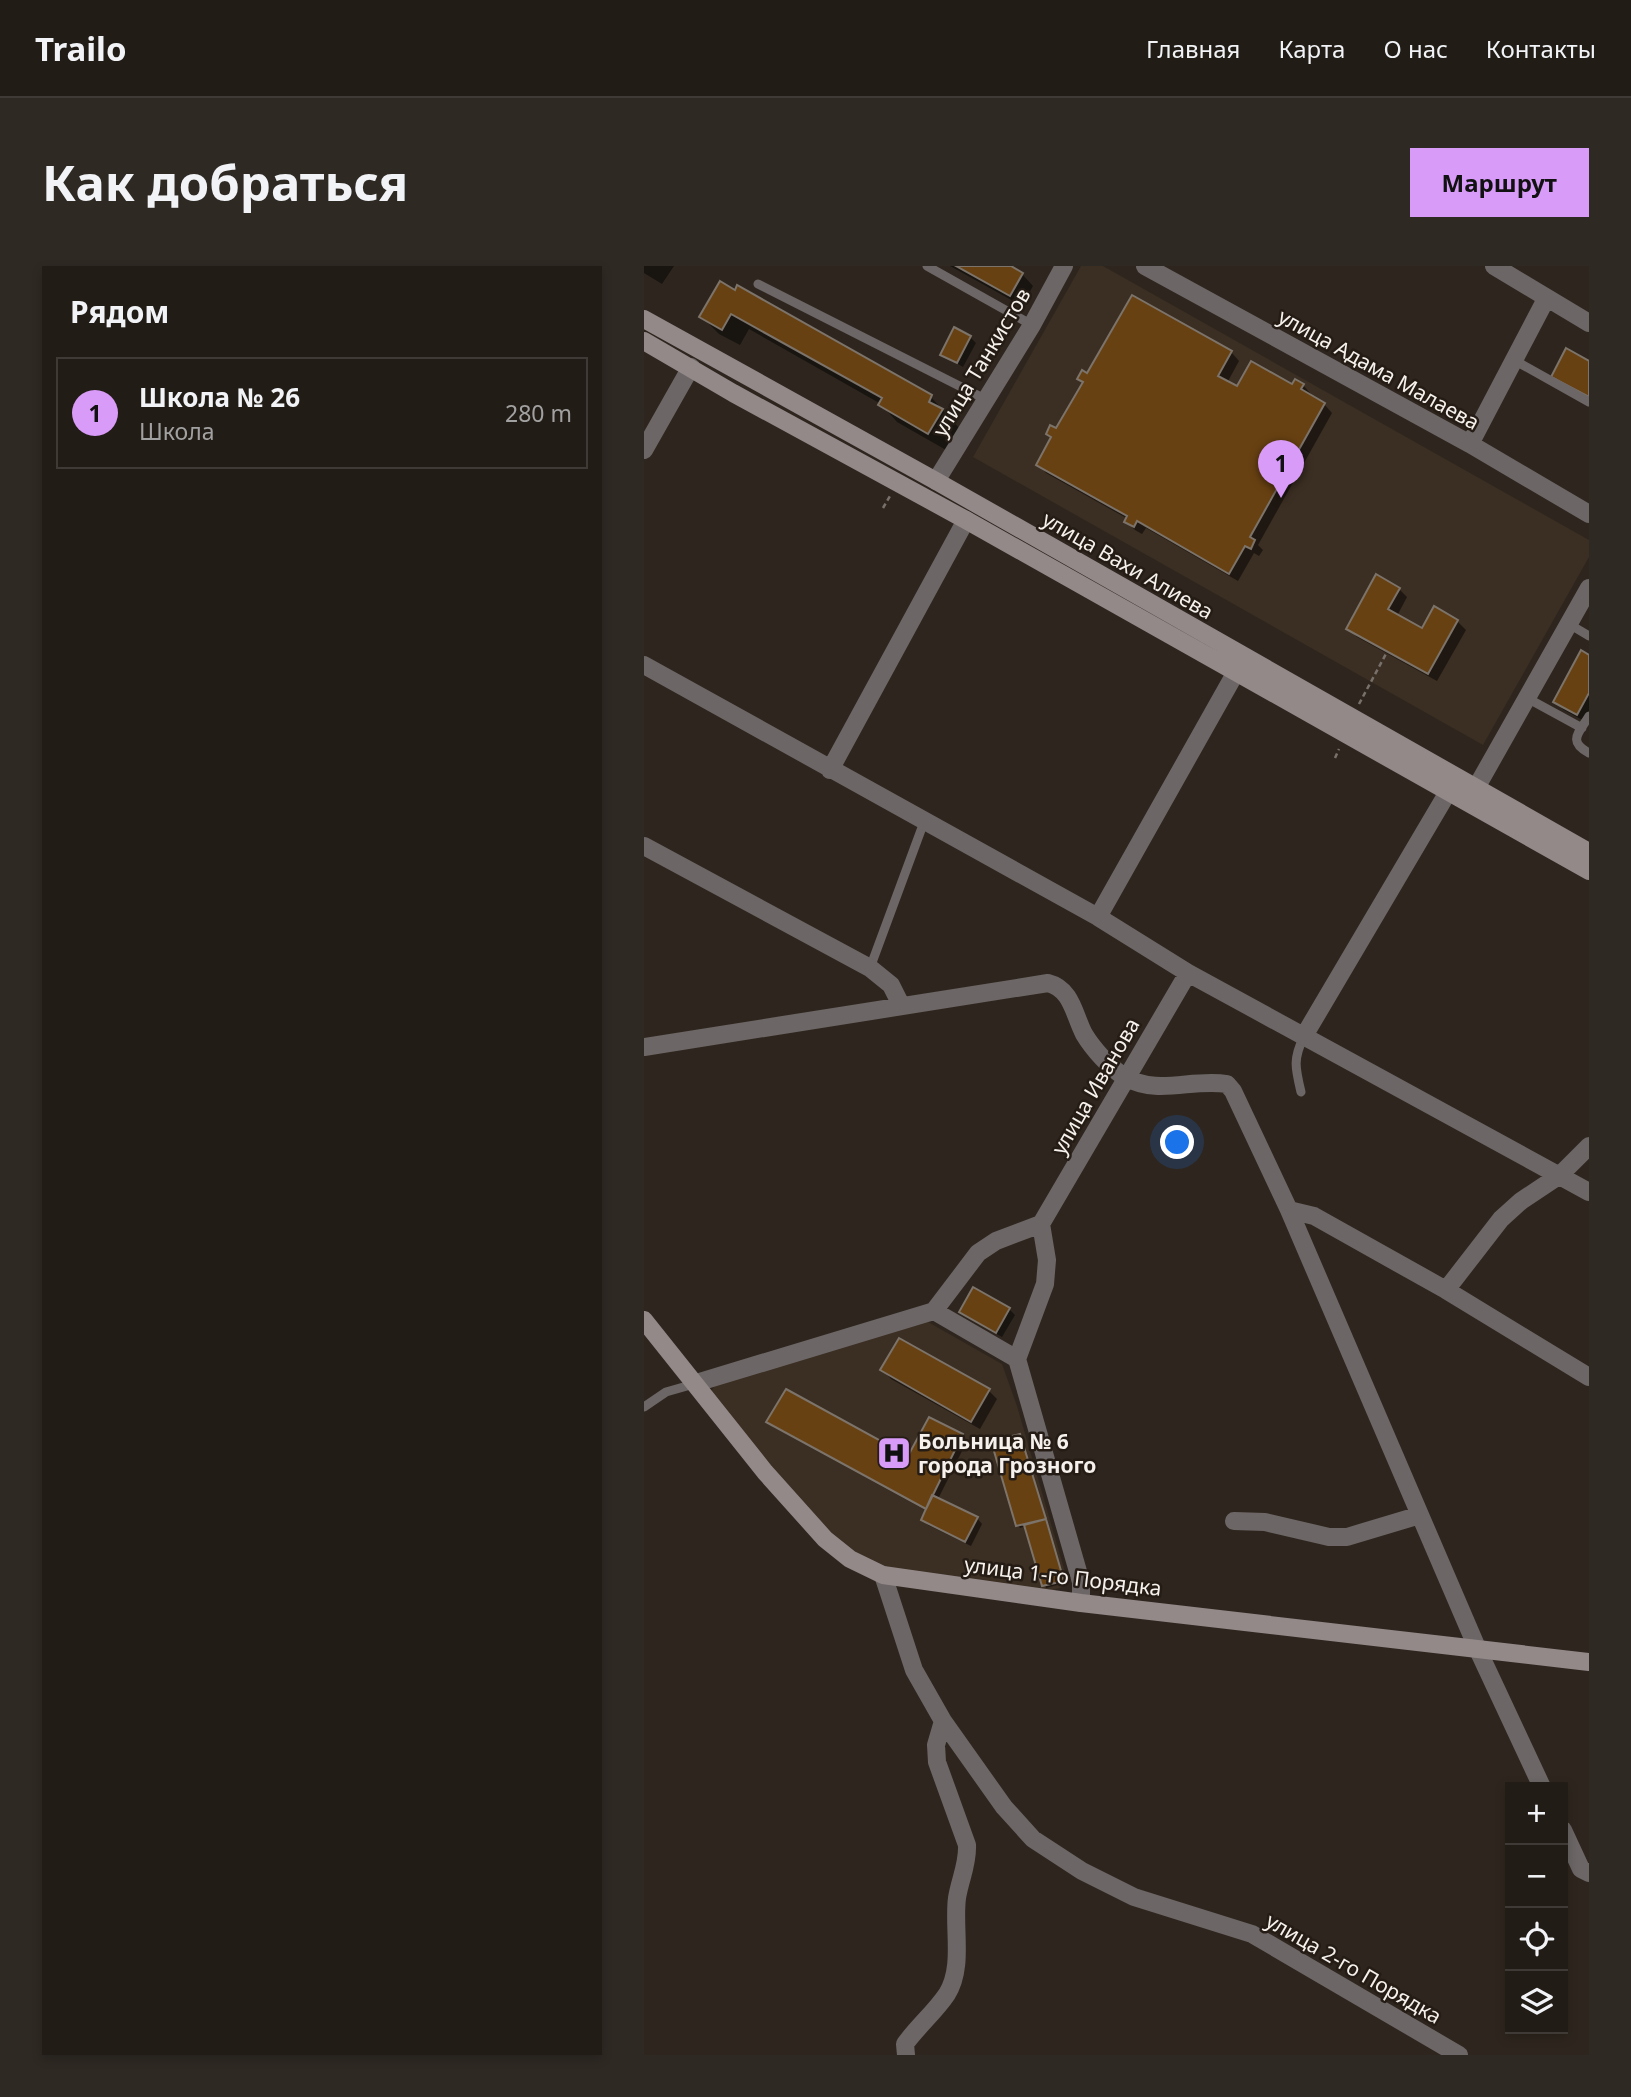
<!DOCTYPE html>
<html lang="ru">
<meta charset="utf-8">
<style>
body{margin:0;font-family:"Noto Sans",sans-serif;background:#2e2923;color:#f1f3f6}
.controls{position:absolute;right:21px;bottom:21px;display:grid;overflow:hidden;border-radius:0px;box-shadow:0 4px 10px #0003}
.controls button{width:63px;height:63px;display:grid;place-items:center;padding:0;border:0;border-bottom:2px solid #3f3a35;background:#221c16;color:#f1f3f6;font:35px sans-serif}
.you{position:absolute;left:534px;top:877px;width:24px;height:24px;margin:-18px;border:5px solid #fff;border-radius:50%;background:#1a73e8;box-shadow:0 0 0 10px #1a73e833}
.badge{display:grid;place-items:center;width:46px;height:46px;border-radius:50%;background:#d89bf8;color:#111;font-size:23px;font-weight:700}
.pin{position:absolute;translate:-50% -58px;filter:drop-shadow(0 2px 4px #0008)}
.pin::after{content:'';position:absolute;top:37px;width:24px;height:21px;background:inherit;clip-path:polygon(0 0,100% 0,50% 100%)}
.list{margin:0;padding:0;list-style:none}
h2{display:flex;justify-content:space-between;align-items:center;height:91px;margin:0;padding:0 28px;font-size:30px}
h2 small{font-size:23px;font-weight:400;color:#a2a1a1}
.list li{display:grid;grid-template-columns:46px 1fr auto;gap:21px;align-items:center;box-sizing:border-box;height:112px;margin:0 14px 14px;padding:0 14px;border:2px solid #3f3a35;border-radius:0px}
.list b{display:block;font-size:26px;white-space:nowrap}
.list p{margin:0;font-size:23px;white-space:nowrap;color:#a2a1a1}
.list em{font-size:23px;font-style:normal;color:#a2a1a1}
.icon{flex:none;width:38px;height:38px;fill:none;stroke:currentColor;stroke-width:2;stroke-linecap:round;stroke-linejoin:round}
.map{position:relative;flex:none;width:945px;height:1789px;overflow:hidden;border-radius:0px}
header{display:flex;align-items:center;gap:42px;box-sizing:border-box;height:98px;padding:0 35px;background:#221c16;border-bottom:2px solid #3f3a35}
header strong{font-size:33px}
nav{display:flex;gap:38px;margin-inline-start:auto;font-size:24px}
.intro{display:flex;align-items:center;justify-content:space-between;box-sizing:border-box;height:168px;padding:0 42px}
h1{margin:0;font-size:49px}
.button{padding:18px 32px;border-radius:0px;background:#d89bf8;color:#111;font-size:24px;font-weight:700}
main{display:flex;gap:42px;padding:0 42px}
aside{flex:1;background:#221c16;border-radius:0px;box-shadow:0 4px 10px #0003}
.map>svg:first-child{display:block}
.built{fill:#3b2e22}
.shadow{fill:#0007}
.building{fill:#684112;stroke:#7c736a;stroke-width:2}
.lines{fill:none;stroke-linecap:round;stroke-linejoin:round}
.path{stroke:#78716b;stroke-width:2.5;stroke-dasharray:5 3.5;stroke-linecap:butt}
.lane{stroke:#6c6666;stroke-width:9}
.street{stroke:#6c6666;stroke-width:18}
.secondary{stroke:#938989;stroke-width:18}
.labels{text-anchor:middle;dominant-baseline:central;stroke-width:5;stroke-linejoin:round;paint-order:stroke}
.street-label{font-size:21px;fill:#f6f1ec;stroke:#241c15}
.poi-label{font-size:21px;font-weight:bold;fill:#f6f1ec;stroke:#241c15;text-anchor:start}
</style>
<header>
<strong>Trailo</strong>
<nav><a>Главная</a><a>Карта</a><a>О нас</a><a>Контакты</a></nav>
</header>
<div class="intro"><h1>Как добраться</h1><a class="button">Маршрут</a></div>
<main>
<aside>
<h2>Рядом<small></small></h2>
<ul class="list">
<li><span class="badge">1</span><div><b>Школа № 26</b><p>Школа</p></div><em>280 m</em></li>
</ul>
</aside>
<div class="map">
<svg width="945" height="1789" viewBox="0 0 945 1789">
<rect width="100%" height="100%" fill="#2e261e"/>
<!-- built -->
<path class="built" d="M437 0H459L945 274V291L839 479 329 191Z
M284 1056 358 1098 373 1140 423 1313 419 1321 409 1324 283 1310 219 1295 188 1273 152 1235 67 1126 72 1117Z"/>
<!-- shadow -->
<path class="shadow" d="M0 0H30L18 18 0 7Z
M306 0H364L378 8 389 20 378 40Z
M94 21 287 131 315 162 302 184 253 156 237 138 105 63 96 79 75 68 58 51 91 26Z
M326 71 332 77 319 101 299 89Z
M587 86 595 95 583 117 594 123 659 119 667 128 666 131 680 138 688 147 614 279 619 284 615 290 610 287 594 315 502 262 498 268 491 264 482 255 484 253 402 207 394 198 440 117 435 112Z
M755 323 763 331 753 350 778 364 813 355 822 364 793 415 713 371 704 362Z
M945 391V451L942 456 920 444 911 436Z
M329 1023 365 1043 371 1049 358 1071 322 1051 317 1046Z
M239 1104 345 1125 353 1133 336 1163 247 1113Z
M124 1156 264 1192 318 1170 323 1175 294 1233 333 1252 338 1258 327 1280 284 1259 279 1254 283 1245 129 1161Z
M376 1170 421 1317 402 1322 382 1260 376 1262 374 1259Z"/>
<!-- building -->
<path class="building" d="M312 0H367L379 7 366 30Z
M76 15 91 24 93 19 288 129 285 136 299 143 284 168 234 139 238 132 87 48 78 64 55 51Z
M488 29 588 85 574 110 593 120 607 95 648 118 651 113 660 118 657 123 681 137 606 271 611 274 607 283 601 280 585 308 493 255 490 261 480 256 483 250 392 199 407 171 402 168 406 159 412 162 439 116 433 113 438 104 443 107Z
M310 61 327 70 313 97 296 89Z
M922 82 945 95V131L907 111Z
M732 308 756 322 744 343 778 362 790 340 814 354 784 408 702 363Z
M937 384 945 389V427L933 449 909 436Z
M329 1021 366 1042 352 1067 315 1046Z
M255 1072 346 1123 327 1156 236 1104Z
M142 1123 264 1190 285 1151 319 1168 282 1243 122 1156Z
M376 1168 402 1253 372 1260 347 1175Z
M288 1229 334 1251 321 1276 277 1254Z
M402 1253 420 1315 398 1320 380 1259Z"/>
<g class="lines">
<!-- path -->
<path class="path" d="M239 242 246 230
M715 438 743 386
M691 492 695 483"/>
<!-- lane -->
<path class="lane" d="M283 0 388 59
M114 18 343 134
M870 94 945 136
M925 358 945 370
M883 432 938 462
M945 450C935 467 923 475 945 487
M226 702 280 556
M657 826C651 801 649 793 660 770
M0 1141 22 1126 50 1118"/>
<!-- street -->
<path class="street" d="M501 0 826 178 945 248
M850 0 945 57
M826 178 902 33
M0 184 47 101
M292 215 388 59 420 0
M0 399 454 651 544 707 945 926
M186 504 322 254
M832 522 945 322
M0 580 226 702 247 719 257 739
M454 651 592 406
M660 770 804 526
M0 781 404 717C428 723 430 749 440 768 449 783 466 802 481 811 514 830 548 812 583 818L589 825 645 944 834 1384 898 1521
M645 944 670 950 802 1024 945 1111
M802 1024 857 953 877 935 916 909 945 880
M290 1045 334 987 352 975 397 958 544 707
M373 1093 401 1018 403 994 397 958
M52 1117 290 1045 373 1093 437 1316V1337
M590 1255 621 1256 685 1271H703L776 1249
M239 1309 270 1404 299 1455 360 1541 389 1573 438 1605 490 1631 608 1668 815 1789
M919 1564 937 1603 945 1607
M262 1789 261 1778C274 1760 291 1746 303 1728 320 1701 309 1662 313 1632 316 1613 324 1598 323 1579L293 1496 292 1479 299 1455"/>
<!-- secondary -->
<path class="secondary" d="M0 53 292 215 945 586
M0 75 89 127 322 254 945 605
M0 1054 121 1206 181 1273 206 1293 239 1309 437 1337 945 1396"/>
</g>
<!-- icons -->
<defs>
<g id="hospital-square" transform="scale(1.75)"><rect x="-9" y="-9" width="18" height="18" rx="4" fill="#d89bf8" stroke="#241c15"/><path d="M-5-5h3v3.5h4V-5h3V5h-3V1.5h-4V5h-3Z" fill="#111"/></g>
</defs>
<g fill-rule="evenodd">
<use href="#hospital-square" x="250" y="1187"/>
</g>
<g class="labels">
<!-- street labels -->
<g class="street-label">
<text transform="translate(337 96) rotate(-59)">улица Танкистов</text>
<text transform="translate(735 103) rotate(29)">улица Адама Малаева</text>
<text transform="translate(484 299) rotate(30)">улица Вахи Алиева</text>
<text transform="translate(451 820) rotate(-60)">улица Иванова</text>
<text transform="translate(419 1310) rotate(7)">улица 1-го Порядка</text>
<text transform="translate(710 1702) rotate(30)">улица 2-го Порядка</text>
</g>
<!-- poi labels -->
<g class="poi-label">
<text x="274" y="1175">Больница № 6<tspan x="274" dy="24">города Грозного</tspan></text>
</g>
</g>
</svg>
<div class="controls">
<button>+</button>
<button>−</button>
<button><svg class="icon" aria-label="locate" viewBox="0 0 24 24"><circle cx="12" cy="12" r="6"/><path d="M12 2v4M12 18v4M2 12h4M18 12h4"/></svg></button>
<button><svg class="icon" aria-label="layers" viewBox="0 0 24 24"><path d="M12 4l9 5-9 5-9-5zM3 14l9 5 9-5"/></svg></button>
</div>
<div class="you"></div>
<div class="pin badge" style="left:637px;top:232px">1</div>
</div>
</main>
